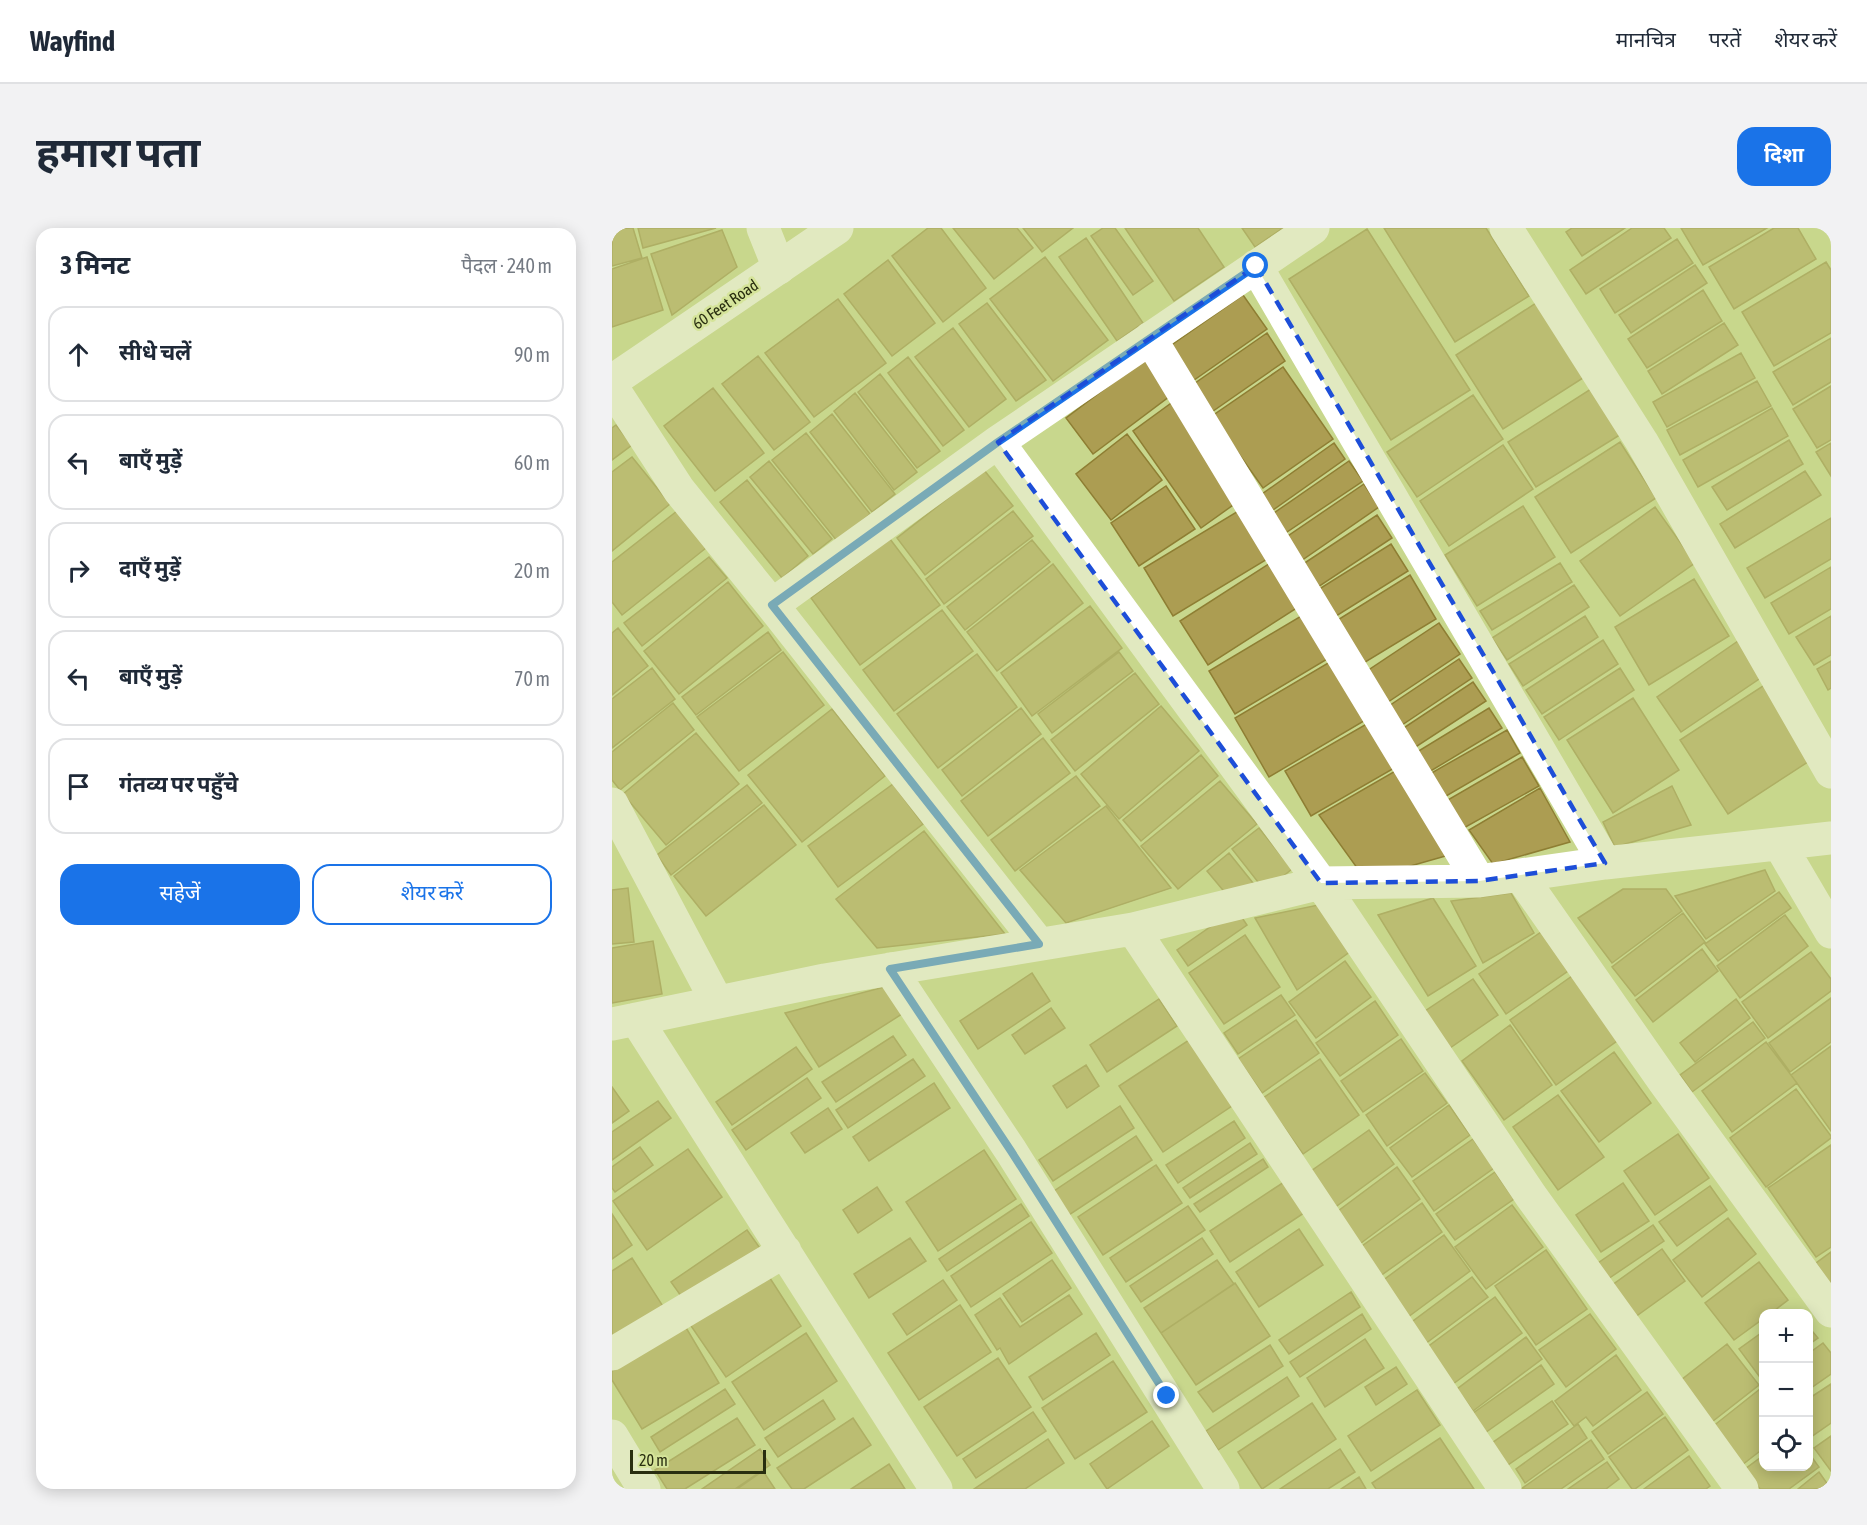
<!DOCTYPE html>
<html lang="hi">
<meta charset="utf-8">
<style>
body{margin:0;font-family:"Asap Condensed","Noto Sans Devanagari",sans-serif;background:#f2f2f3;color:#1f2937}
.controls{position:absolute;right:18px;bottom:18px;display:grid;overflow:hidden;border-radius:12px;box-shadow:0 3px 15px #0003}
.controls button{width:54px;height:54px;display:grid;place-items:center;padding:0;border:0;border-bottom:2px solid #e0e1e3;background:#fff;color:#1f2937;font:30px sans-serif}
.scale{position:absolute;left:18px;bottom:15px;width:136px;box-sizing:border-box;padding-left:6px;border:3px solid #292e10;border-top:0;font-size:16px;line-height:21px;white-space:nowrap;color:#292e10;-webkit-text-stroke:4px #d5e49a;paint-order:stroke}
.stop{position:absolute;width:18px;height:18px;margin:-14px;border:4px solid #1a73e8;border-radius:50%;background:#fff}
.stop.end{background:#1a73e8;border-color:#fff;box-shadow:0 2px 6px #0008}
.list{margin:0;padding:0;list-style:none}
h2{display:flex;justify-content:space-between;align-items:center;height:78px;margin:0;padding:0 24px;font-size:26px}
h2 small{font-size:20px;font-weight:400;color:#747a83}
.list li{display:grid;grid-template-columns:39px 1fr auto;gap:18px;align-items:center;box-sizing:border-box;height:96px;margin:0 12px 12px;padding:0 12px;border:2px solid #e0e1e3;border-radius:18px}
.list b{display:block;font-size:22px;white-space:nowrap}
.list em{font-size:20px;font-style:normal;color:#747a83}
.actions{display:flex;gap:12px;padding:18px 24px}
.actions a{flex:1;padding:14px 0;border:2px solid #1a73e8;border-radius:18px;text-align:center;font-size:21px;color:#1a73e8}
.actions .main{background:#1a73e8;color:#fff}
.icon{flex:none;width:33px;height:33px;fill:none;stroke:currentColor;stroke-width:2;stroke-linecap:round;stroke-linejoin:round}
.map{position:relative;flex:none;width:1219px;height:1261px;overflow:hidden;border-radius:18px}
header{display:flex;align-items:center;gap:36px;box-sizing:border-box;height:84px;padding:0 30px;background:#fff;border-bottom:2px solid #e0e1e3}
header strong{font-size:28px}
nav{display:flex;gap:33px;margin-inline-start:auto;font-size:21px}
.intro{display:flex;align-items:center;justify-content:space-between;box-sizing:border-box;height:144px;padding:0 36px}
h1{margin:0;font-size:42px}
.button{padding:15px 27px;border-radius:18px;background:#1a73e8;color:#fff;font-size:21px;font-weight:700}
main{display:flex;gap:36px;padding:0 36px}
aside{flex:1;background:#fff;border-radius:18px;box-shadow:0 3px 15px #0003}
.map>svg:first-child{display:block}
.building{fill:#ac9d52;stroke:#8e7e33;stroke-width:1.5}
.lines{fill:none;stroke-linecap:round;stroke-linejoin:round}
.street{stroke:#fff;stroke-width:33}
.secondary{stroke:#fff;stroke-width:33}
.route{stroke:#1a73e8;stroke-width:8}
.marked{fill:none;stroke:#1d4ed8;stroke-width:4.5;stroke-dasharray:12 8;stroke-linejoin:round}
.labels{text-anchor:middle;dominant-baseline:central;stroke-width:5;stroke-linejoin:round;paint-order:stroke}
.street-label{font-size:16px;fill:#292e10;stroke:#d5e49a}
</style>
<header>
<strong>Wayfind</strong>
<nav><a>मानचित्र</a><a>परतें</a><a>शेयर करें</a></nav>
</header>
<div class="intro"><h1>हमारा पता</h1><a class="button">दिशा</a></div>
<main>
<aside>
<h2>3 मिनट<small>पैदल · 240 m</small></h2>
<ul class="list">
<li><svg class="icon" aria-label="ahead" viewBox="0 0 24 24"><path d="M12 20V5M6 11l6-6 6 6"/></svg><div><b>सीधे चलें</b></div><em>90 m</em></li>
<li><svg class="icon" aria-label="left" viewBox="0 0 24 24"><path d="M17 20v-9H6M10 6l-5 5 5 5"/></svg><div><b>बाएँ मुड़ें</b></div><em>60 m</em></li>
<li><svg class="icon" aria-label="right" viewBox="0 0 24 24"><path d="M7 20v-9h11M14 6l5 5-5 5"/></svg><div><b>दाएँ मुड़ें</b></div><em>20 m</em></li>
<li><svg class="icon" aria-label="left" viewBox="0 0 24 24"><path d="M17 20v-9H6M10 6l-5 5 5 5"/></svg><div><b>बाएँ मुड़ें</b></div><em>70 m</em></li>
<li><svg class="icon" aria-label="arrive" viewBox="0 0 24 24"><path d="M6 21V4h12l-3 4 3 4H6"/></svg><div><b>गंतव्य पर पहुँचे</b></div></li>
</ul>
<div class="actions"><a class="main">सहेजें</a><a>शेयर करें</a></div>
</aside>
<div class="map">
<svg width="1219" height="1261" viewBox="0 0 1219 1261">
<rect width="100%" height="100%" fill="#c8d78d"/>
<!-- building -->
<path class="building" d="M0 0H21L30 30 0 38Z
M26 0H104L31 20Z
M316 0H329L374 60 331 94 280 28Z
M341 0H405L421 20 382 51Z
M411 0H461L430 24Z
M491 0H503L541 53 521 67 479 8Z
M513 0H586L612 39 562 73Z
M630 0H671L643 19Z
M772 0H874L917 68 843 114Z
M960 0H1013L970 28 954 4Z
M1020 0H1052L1059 10 974 66 958 42Z
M1069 0H1155L1091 37Z
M1162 0H1186L1204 31 1122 81 1097 39Z
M755 1 858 162 779 212 677 51Z
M110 2 125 39 60 87 39 26Z
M474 10 531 95 505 113 447 29Z
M1065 11 1081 35 1003 85 988 61Z
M35 29 51 82 0 99V41Z
M433 29 496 112 441 153 378 71Z
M276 32 323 95 280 128 232 66Z
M1214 34 1219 42V105L1162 138 1130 84Z
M1083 37 1095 55 1019 105 1007 87Z
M1091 62 1110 93 1035 140 1016 111Z
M631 67 655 101 575 157 551 123Z
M226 71 274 135 202 189 153 125Z
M375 75 434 152 404 173 347 96Z
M924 75 971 150 891 201 844 127Z
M1112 95 1126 117 1050 166 1036 143Z
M341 100 394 171 357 199 303 129Z
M655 105 673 133 594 188 576 160Z
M1219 110V154L1181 177 1161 144Z
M1129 125 1143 150 1055 199 1041 174Z
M146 128 198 194 162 222 110 156Z
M296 129 352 202 331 218 276 145Z
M535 129 562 165 481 226 454 190Z
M671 139 721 211 651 260 600 188Z
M268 146 328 223 305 240 246 164Z
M1145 153 1159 178 1068 227 1055 202Z
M1219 158V212L1205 220 1181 181Z
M982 159 1011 205 924 259 896 214Z
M101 160 152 225 103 263 52 198Z
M243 165 305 244 282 262 222 183Z
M861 167 891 211 805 269 775 224Z
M562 173 631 270 589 300 521 203Z
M1160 180 1176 208 1086 259 1071 232Z
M220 186 283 266 260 284 198 204Z
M4 197 20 217 0 232V200Z
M194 205 258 286 225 313 160 232Z
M515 206 550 252 499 292 464 246Z
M1177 212 1191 236 1115 282 1100 259Z
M1008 214 1044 270 959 325 923 269Z
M722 215 733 231 661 282 650 266Z
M1219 215V248L1204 224Z
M891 217 921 261 837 318 808 273Z
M20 229 58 276 0 323V244Z
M157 233 220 311 201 326 138 249Z
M737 233 751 253 672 306 659 287Z
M372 242 401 278 313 347 285 310Z
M1193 243 1209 267 1123 320 1108 296Z
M135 252 196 328 170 350 108 274Z
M752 256 767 279 686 335 670 312Z
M554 258 583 301 527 338 499 295Z
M911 278 943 329 865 378 833 327Z
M633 279 662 327 561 388 532 340Z
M1043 279 1083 335 1008 388 968 333Z
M65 283 94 320 10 387 0 374V334Z
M401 283 421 308 332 376 314 351Z
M765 287 780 310 700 363 685 340Z
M1219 290V331L1153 370 1135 340Z
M278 311 328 377 248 437 199 370Z
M420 312 438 334 353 402 335 379Z
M779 316 796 343 721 390 704 363Z
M97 329 115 350 30 418 12 395Z
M663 332 691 376 596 437 568 393Z
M948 335 960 354 880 402 868 383Z
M441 336 471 375 385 443 355 404Z
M1219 339V381L1177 406 1159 375Z
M798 347 824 391 750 436 724 393Z
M1082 351 1117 408 1037 457 1003 399Z
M116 354 151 398 67 466 32 423Z
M962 357 977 379 895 432 880 410Z
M478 378 510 420 420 488 389 445Z
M330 382 361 423 282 483 251 442Z
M696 384 722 427 623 486 597 443Z
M973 388 986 409 911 458 897 436Z
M1219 388V427L1202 437 1184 409Z
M827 395 848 426 770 478 749 447Z
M6 400 36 438 0 467V405Z
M156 404 169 422 84 487 70 469Z
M991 412 1006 436 930 486 914 462Z
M1126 413 1150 449 1069 504 1045 469Z
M171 424 212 477 127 543 85 489Z
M507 424 521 443 440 505 426 486Z
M365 426 405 479 326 540 285 486Z
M728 428 762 487 657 549 623 490Z
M847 431 860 450 784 501 771 482Z
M1219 433V460L1216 462 1205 441Z
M40 440 63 471 0 520V471Z
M1008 440 1022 462 947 512 932 489Z
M523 445 547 476 463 543 439 512Z
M861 454 874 473 796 524 784 505Z
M1154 456 1202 530 1116 586 1068 512Z
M1021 470 1067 542 1001 585 955 512Z
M61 475 82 502 8 562 0 552V524Z
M549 478 587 523 507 591 469 546Z
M409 480 429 506 350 568 330 542Z
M877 480 890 500 812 547 800 527Z
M220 481 273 548 190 614 136 547Z
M765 490 791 535 699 588 673 543Z
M895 502 908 525 829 571 816 547Z
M84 505 127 556 54 617 11 566Z
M431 510 458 545 376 608 349 573Z
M589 527 606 548 529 613 511 592Z
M910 529 927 558 850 601 834 573Z
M792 538 837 627 753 651 707 587Z
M464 548 488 578 403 643 379 612Z
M608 553 645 596 566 661 529 618Z
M281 556 311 596 226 659 196 618Z
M135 557 150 575 59 647 45 627Z
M1060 558 1079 597 1003 619 991 594Z
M928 560 958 614 881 636 857 602Z
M152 577 184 617 94 688 62 648Z
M494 578 559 660 454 695 408 642Z
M647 600 680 641 653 663 620 621Z
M312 603 393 706 265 720 224 671Z
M617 625 641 655 620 673 595 643Z
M1153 642 1163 663 1094 711 1063 668Z
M16 660 22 714 0 716V662Z
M1011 661H1054L1070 683 1000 735 966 690Z
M1167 664 1179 680 1106 733 1093 716Z
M899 665 922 705 871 735 839 673Z
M821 670 864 738 816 768 766 687Z
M711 676 739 723 685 762 643 690Z
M624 681 635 697 576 738 565 722Z
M1071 685 1093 714 1023 768 1000 739Z
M1173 687 1196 718 1128 770 1105 738Z
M932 702 959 741 894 786 867 746Z
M633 707 668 759 612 796 577 745Z
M41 713 50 766 0 775V720Z
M1090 721 1106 743 1041 794 1024 772Z
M1199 724 1219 751V763L1156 810 1130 774Z
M733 733 759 769 704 810 677 774Z
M420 745 438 773 366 821 348 793Z
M960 748 1005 813 944 857 898 792Z
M861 751 886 787 838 820 813 783Z
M272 759 290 786 207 839 173 785Z
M669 767 683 787 626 826 612 805Z
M1219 770V814L1178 844 1157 815Z
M547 771 565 798 495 844 478 817Z
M1124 771 1138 790 1083 834 1068 815Z
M763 773 786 807 728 848 704 815Z
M439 780 453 800 413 826 400 807Z
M684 792 707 825 650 865 626 831Z
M1141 794 1153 810 1080 864 1068 847Z
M898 797 940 857 892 892 850 833Z
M281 808 294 827 224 874 210 854Z
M580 810 623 876 551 924 507 858Z
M789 811 811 843 751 884 729 853Z
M1154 814 1185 855 1120 904 1090 863Z
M1219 818V903L1179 847Z
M184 819 200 841 120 897 104 874Z
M1002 824 1039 875 987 914 949 863Z
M301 831 313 848 236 900 224 882Z
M708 831 747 887 691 926 651 870Z
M474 837 487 858 455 880 441 858Z
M813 845 835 875 775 918 754 887Z
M195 850 209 870 134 922 120 902Z
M322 855 338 880 257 933 241 909Z
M0 859 17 883 0 895Z
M1184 861 1219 908V910L1154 959 1118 910Z
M946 867 992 929 946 962 901 899Z
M46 873 59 890 0 932V904Z
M837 877 858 907 800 949 778 920Z
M508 878 522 900 441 953 427 932Z
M216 880 230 901 193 925 179 905Z
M622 893 633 910 566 955 554 937Z
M757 902 782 936 718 983 692 948Z
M1066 906 1097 950 1043 987 1012 943Z
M524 908 540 932 457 987 442 963Z
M861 911 882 940 822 983 801 953Z
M638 915 645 926 578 970 571 960Z
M1219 917V1019L1204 1029 1156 960Z
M28 919 41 937 3 964 0 960V939Z
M76 921 110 969 35 1022 1 973Z
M372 922 404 971 326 1023 294 974Z
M651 931 656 939 588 984 582 976Z
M544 937 570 975 491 1027 466 989Z
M785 939 808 971 741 1021 718 989Z
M883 944 902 971 843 1012 824 986Z
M672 954 692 985 618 1034 598 1003Z
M1011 955 1037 993 989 1024 964 987Z
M1098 958 1115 982 1065 1018 1047 994Z
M265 959 280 982 246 1005 231 982Z
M810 975 830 1004 764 1051 743 1023Z
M409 976 417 988 335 1043 327 1031Z
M900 977 931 1019 874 1061 843 1019Z
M576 978 593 1002 514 1054 498 1030Z
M0 986 20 1017 0 1031Z
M1116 990 1144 1026 1090 1069 1061 1032Z
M419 994 440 1025 359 1079 339 1048Z
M1041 997 1052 1013 996 1051 986 1035Z
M687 1001 711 1037 647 1079 624 1044Z
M135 1002 150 1023 74 1075 59 1054Z
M832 1007 858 1043 792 1092 766 1056Z
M298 1010 314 1033 257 1070 242 1046Z
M590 1010 601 1026 529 1074 518 1058Z
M1050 1021 1073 1053 1019 1092 996 1060Z
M934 1022 975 1081 924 1117 883 1058Z
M1219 1024V1057L1204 1035Z
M20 1030 54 1083 0 1118V1043Z
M440 1032 459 1060 410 1094 391 1066Z
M605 1032 622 1056 549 1105 532 1080Z
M1147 1034 1176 1072 1158 1086H1152V1090L1122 1112 1093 1075Z
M154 1044 189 1098 114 1149 77 1095Z
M860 1049 876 1069 813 1116 797 1096Z
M331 1052 345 1072 295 1107 281 1086Z
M623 1055 658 1108 584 1157 549 1105Z
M739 1064 748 1079 677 1126 667 1112Z
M457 1067 470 1086 397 1136 388 1120 385 1122 363 1087 388 1070 408 1099Z
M883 1069 910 1105 841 1156 814 1120Z
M348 1077 379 1124 307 1172 276 1125Z
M750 1086 759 1101 688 1149 678 1134Z
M978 1086 1004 1121 954 1159 927 1122Z
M73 1098 107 1155 30 1201 0 1152V1143Z
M1196 1098 1206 1110 1196 1117Z
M1152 1103V1151L1150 1152 1127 1121Z
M194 1105 225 1153 152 1202 120 1154Z
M484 1105 498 1127 431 1172 417 1149Z
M914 1109 930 1131 861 1183 845 1161Z
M753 1111 772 1140 713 1179 695 1150Z
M1211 1115 1219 1125V1146L1196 1162V1126Z
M1115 1116 1147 1157 1096 1197 1064 1156Z
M658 1117 671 1138 601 1184 586 1164Z
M1004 1127 1029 1162 981 1198 974 1189 962 1198 943 1173Z
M386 1130 419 1179 345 1228 312 1179Z
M501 1133 535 1184 463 1231 430 1180Z
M929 1137 942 1156 870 1207 857 1188Z
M784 1139 795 1156 764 1177 753 1159Z
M675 1149 687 1168 606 1222 594 1203Z
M1219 1156V1195L1196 1211V1171Z
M113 1161 123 1176 48 1224 39 1209Z
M1148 1161 1152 1165V1220L1130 1237 1100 1199Z
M805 1162 828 1197 759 1243 736 1208Z
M1035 1164 1051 1186 996 1226 980 1204Z
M211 1172 223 1191 166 1229 153 1210Z
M940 1173 956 1196 893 1239 877 1217Z
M700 1175 724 1211 650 1261 626 1224Z
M421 1184 434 1203 364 1250 351 1231Z
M1053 1189 1076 1222 1023 1261H1020L997 1229Z
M125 1190 143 1217 73 1261H55L43 1242Z
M241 1190 259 1217 192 1261H180L165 1240Z
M540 1193 557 1218 495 1261 478 1236Z
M966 1196 975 1210 913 1255 904 1241Z
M1219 1208V1243L1202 1220Z
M828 1210 862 1261H764L760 1255Z
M436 1211 452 1235 413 1261H362Z
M979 1212 992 1231 949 1261H909Z
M148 1221 158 1237 123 1261H90Z
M728 1221 743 1244 716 1261H668Z
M1196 1224 1207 1239 1177 1261H1148L1133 1241 1152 1227V1238H1196Z
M1077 1228 1098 1258 1094 1261H1032Z
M995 1234 1007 1251 994 1261H956Z
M277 1236 293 1261H239Z
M151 1243 163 1261H125Z
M1207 1244 1219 1261H1186Z
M747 1249 754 1261H729Z"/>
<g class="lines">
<!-- street -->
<path class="street" d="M151 0 167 40
M701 0 386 214 709 655 919 968 1130 1261
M894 0 1030 214 1219 544
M644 38 993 635
M538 110 867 653
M0 159 67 262 160 377 427 716
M160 377 386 214
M0 576 105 774
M1168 617 1219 704
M908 647 1051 852 1219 1083
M521 701 893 1261
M278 741 399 923 611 1261
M24 791 324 1261
M0 796 213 752 521 701 709 655 867 653 993 635 1219 610
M0 1126 173 1023
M0 1208 32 1261"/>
<!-- secondary -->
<path class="secondary" d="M0 153 225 0"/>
</g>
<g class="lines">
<!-- route -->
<path class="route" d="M555 1168 399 923 278 741 427 716 160 377 386 214 644 38"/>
</g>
<!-- marked area -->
<path d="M0 0H1219V1261H0ZM644 38 993 635 867 653 709 655 386 214Z" fill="#c8d78d" fill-opacity=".55" fill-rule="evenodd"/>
<path class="marked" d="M644 38 993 635 867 653 709 655 386 214Z"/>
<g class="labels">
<!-- street labels -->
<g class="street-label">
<text transform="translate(113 76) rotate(-34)">60 Feet Road</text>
</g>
</g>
</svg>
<div class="controls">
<button>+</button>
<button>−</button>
<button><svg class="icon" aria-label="locate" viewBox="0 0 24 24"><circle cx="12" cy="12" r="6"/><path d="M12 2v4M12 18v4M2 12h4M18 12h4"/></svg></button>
</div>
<div class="scale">20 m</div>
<div class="stop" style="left:644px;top:38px"></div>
<div class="stop end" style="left:555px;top:1168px"></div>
</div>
</main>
